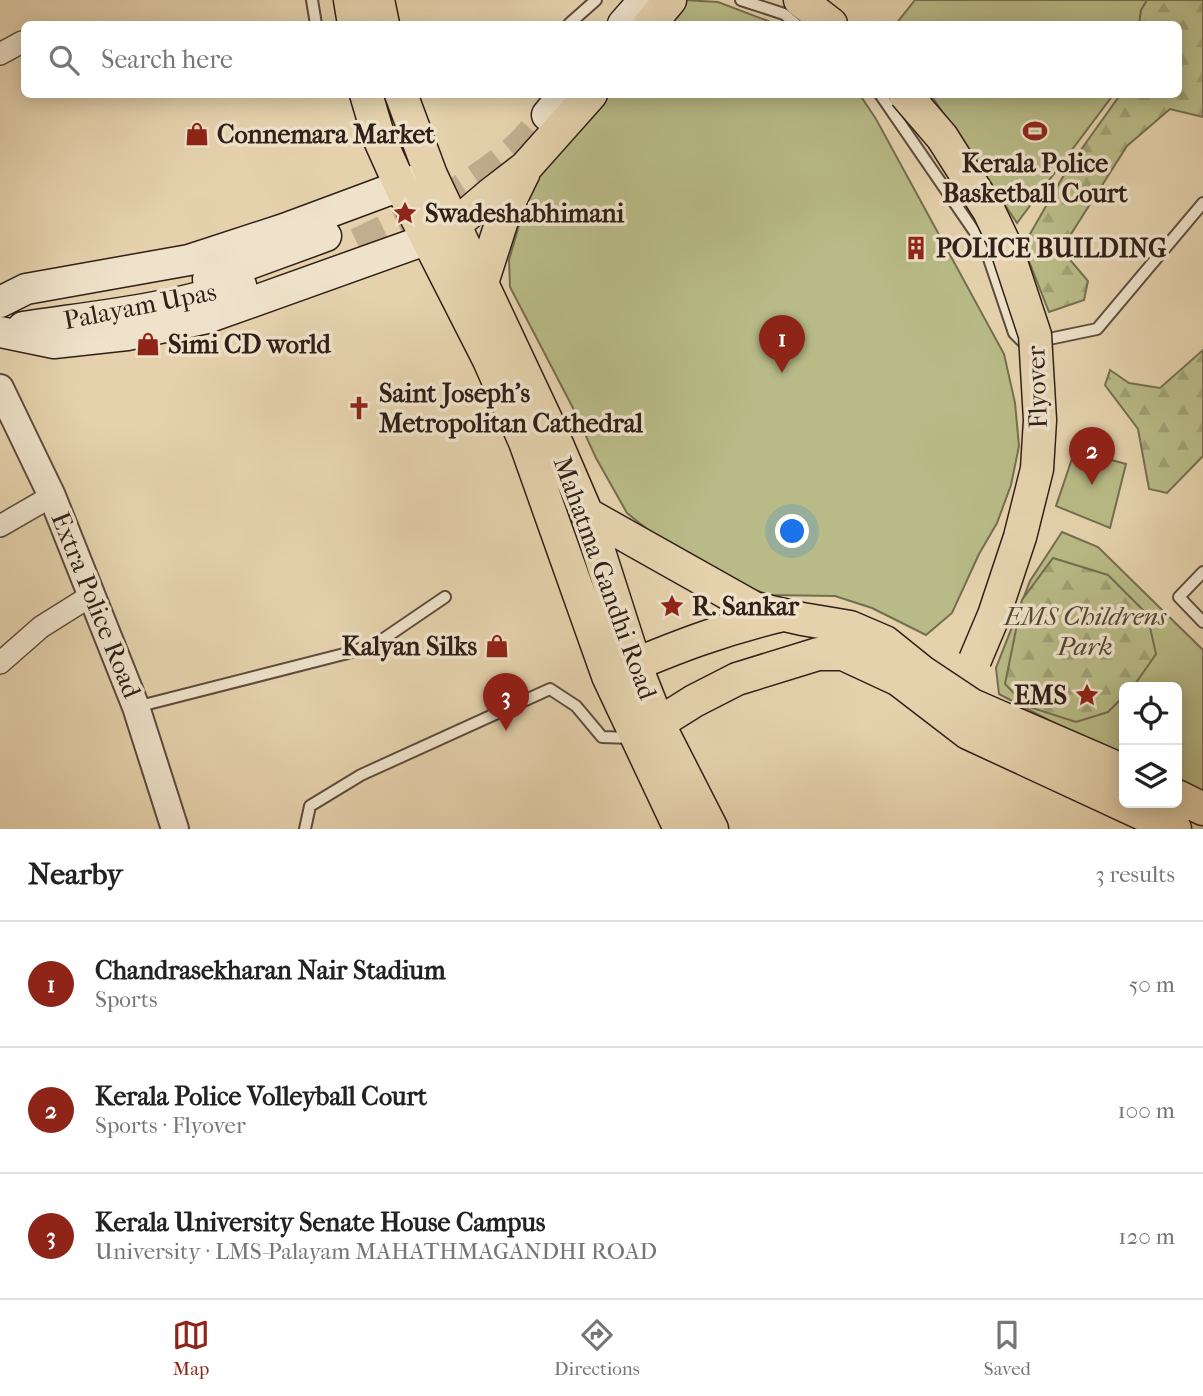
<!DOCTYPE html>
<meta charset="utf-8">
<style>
body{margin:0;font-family:"IM FELL French Canon",serif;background:#f6f6f6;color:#222}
.controls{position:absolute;right:21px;bottom:21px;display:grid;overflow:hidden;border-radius:10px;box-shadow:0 4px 18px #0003}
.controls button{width:63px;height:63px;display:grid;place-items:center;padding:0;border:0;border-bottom:2px solid #e0e0e0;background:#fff;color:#222;font:35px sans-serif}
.you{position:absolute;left:793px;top:532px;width:24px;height:24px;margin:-18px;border:5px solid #fff;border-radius:50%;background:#1a73e8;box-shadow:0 0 0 10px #1a73e833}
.badge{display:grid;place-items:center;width:46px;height:46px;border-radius:50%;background:#8f2418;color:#fff;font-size:23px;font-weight:700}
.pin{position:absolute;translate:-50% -58px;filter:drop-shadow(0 2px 4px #0008)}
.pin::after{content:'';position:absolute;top:37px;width:24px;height:21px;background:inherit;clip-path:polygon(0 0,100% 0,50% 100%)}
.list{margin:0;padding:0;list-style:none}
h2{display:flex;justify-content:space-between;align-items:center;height:91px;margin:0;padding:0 28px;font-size:30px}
h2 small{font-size:23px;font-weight:400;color:#767676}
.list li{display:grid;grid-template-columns:46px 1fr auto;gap:21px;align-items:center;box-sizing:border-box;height:126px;padding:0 28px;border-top:2px solid #e0e0e0}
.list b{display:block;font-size:26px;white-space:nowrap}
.list p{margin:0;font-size:23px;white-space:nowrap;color:#767676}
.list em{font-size:23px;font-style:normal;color:#767676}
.icon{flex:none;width:38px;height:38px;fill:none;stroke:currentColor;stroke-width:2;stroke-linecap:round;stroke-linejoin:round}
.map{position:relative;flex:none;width:1203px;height:829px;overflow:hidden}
.search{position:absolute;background:#fff;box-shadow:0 4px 18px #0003;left:21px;right:21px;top:21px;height:77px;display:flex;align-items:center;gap:18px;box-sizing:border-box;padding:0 24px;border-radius:10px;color:#767676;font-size:26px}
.sheet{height:469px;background:#fff}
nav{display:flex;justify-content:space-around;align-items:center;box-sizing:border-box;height:98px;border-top:2px solid #e0e0e0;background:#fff;font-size:19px;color:#767676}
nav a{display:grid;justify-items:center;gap:4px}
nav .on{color:#8f2418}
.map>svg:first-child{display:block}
.green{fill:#b8bb87;stroke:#746e50;stroke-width:2}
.forest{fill:url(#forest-firs);stroke:#746e50;stroke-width:2}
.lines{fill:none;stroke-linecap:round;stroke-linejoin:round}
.secondary-tunnel{stroke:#c1ae8f;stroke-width:30;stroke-dasharray:30 15;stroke-linecap:butt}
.service-casing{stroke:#5e4c3e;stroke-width:14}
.minor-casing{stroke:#5e4c3e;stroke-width:24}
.tertiary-casing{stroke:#5e4c3e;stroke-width:30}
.secondary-casing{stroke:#312019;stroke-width:33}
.primary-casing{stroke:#312019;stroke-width:35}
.service{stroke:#eee2ca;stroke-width:10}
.minor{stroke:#eee2ca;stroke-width:21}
.tertiary{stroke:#eee2ca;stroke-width:26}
.secondary{stroke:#eee2ca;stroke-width:30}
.primary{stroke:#e5d2ad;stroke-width:32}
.primary-bridge-casing{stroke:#312019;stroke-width:35;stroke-linecap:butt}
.primary-bridge{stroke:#e5d2ad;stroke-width:32}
.labels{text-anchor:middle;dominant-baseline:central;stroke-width:7;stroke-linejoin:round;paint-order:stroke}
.poi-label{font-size:26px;font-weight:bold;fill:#312019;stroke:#eee2ca;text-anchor:start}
.street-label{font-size:26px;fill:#312019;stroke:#eee2ca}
.park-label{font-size:26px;font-style:italic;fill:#534734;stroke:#eee2ca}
</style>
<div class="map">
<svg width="1203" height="829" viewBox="0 0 1203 829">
<defs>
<pattern id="forest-firs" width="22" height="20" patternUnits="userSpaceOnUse" patternTransform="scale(1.75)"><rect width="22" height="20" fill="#b8bb87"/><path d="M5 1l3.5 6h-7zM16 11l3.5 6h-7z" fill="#9fa074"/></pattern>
</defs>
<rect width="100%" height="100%" fill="#e5d2ad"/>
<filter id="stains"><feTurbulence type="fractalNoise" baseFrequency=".00286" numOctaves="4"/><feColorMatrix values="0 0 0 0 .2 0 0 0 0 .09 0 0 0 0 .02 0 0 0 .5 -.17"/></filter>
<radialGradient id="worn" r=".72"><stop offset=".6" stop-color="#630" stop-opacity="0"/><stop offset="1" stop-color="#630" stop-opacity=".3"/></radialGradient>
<!-- green -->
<path class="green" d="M684 0 718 2 776 24H663Z
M915 0H1162L1165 24H896Z
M602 95H860L876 119 1004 354 1015 403 1019 446 1011 485 997 523 979 554 952 613 926 635 872 608 835 596 770 595 740 585 657 537 627 513 596 458 573 408 510 287 509 260 531 184Z
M931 95H1113L1017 223Z
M1075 450 1126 464 1110 528 1056 506Z
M1062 532 1098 547 1203 650V802L1177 788V687H1124V760L999 694 996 668 1030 581Z"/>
<!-- forest -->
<path class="forest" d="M1147 0H1203V117L1170 109 1127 146 1066 242 1071 261 1088 281 1084 300 1049 312 1023 246 1068 168 1120 95 1178 94V24H1139L1141 10Z
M1203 350V456L1167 493 1149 489 1138 429 1105 385 1110 370 1129 383 1160 388Z
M1053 558 1108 575 1147 614 1156 654 1133 687H1124V696L1108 712 1076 722 1026 706 1005 684 1022 600Z"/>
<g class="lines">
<!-- secondary-tunnel -->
<path class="secondary-tunnel" d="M357 243C410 218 465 192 510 154 524 143 535 128 547 115"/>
<!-- service casing -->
<g class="service-casing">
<path id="service" d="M312 0 316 24
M741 0 784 14 796 24
M569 24 596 0
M880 94 985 247 1014 333 1025 344 1097 329 1203 203
M1203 572 1179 597 1203 622
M136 707 344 654 376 644 445 597
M305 829 310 806 361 775 550 689 576 706 602 737 633 738"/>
</g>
<!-- minor casing -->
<g class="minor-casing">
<path id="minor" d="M0 54 22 42
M0 526 52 496
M0 663 41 627 92 595"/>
</g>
<!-- tertiary casing -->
<g class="tertiary-casing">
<path id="tertiary" d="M0 388 52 496 136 707 175 829"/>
</g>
<!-- secondary casing -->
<g class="secondary-casing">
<path id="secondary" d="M623 24 644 0
M547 115 564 94
M208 279 326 236
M0 302 26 289 189 260 284 229 424 177
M23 327C96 316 171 309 241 285
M0 332 54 343 127 335 207 318 428 239"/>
</g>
<!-- primary casing -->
<g class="primary-casing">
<path id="primary" d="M350 0 354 24
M378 0 383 24
M800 0 831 24
M650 24 670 0
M366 94 379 138 401 187 489 360 525 442 608 676 680 829
M401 94 431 175 550 428 587 514 635 664 659 725 712 829
M438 234 456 224 491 194 526 167 591 94
M482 283 505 211 524 172
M587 514 754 608 802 619 850 627 885 642 921 671 972 705 1124 771
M617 672C674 648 722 629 783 615
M640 735 694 701 737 679 818 654H843L899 680 968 733 1175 829
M1177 796 1203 809"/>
</g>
<!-- service -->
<use href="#service" class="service"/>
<!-- minor -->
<use href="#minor" class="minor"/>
<!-- tertiary -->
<use href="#tertiary" class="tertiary"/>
<!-- secondary -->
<use href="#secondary" class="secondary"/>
<!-- primary -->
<use href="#primary" class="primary"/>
<!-- primary-bridge casing -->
<g class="primary-bridge-casing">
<path id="primary-bridge" d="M905 94 942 137 989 211 1006 247 1035 335 1040 420 1037 469 1020 537 994 615 975 660"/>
</g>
<!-- primary-bridge -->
<use href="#primary-bridge" class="primary-bridge"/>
</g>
<!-- icons -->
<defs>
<g id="stadium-bare" transform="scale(1.89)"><path d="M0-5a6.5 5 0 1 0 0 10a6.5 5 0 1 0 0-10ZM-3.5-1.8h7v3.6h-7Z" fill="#8f2418" stroke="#eee2ca" stroke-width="2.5" paint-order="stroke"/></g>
<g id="shop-bare" transform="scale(1.89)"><path d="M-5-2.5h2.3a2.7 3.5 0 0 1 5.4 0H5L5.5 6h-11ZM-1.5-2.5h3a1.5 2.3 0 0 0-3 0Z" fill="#8f2418" stroke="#eee2ca" stroke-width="2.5" paint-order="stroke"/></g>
<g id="sight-bare" transform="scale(1.89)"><path d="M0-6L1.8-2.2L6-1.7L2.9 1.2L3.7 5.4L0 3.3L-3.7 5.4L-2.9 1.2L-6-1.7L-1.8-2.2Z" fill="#8f2418" stroke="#eee2ca" stroke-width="2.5" paint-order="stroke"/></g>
<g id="building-bare" transform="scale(1.89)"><path d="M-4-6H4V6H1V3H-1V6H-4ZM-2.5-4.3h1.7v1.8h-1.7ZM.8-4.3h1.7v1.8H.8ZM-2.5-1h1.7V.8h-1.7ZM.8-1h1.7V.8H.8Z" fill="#8f2418" stroke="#eee2ca" stroke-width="2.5" paint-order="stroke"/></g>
<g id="church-bare" transform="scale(1.89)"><path d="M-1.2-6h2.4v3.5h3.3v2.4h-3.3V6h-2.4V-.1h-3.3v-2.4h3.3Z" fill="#8f2418" stroke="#eee2ca" stroke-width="2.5" paint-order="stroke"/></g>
</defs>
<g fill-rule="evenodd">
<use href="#stadium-bare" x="1035" y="131"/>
<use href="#shop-bare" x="197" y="134"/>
<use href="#sight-bare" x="405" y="213"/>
<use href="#building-bare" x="916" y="248"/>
<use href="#shop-bare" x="148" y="344"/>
<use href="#church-bare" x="359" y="408"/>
<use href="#sight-bare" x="672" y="606"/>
<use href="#shop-bare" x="497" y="646"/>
<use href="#sight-bare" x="1087" y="695"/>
</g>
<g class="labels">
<!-- poi labels -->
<g class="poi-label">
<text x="217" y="134">Connemara Market</text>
<text x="1035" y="163" text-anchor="middle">Kerala Police<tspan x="1035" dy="30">Basketball Court</tspan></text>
<text x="425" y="213">Swadeshabhimani</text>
<text x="936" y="248">POLICE BUILDING</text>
<text x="168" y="344">Simi CD world</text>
<text x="379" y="393">Saint Joseph's<tspan x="379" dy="30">Metropolitan Cathedral</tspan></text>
<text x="692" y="606">R. Sankar</text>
<text x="477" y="646" text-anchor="end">Kalyan Silks</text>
<text x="1067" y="695" text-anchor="end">EMS</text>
</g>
<!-- street labels -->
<g class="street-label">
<text transform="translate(140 306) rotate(-11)">Palayam Upas</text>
<text transform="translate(1037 387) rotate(-92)">Flyover</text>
<text transform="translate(605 578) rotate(70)">Mahatma Gandhi Road</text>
<text transform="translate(96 605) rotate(68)">Extra Police Road</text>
</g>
<!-- park labels -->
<g class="park-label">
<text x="1085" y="616">EMS Childrens<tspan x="1085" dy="30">Park</tspan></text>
</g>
</g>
<rect width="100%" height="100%" filter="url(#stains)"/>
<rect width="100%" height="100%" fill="url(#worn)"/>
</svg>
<div class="controls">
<button><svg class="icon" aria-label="locate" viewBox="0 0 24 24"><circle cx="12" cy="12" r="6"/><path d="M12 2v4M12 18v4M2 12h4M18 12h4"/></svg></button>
<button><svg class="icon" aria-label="layers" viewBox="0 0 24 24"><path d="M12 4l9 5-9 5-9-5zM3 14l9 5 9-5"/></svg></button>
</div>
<div class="you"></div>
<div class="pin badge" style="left:782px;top:373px">1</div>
<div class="pin badge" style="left:1092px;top:485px">2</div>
<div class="pin badge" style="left:506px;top:731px">3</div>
<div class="search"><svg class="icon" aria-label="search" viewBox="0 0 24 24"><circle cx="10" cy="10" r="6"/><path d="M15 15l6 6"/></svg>Search here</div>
</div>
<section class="sheet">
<h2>Nearby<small>3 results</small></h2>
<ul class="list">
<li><span class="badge">1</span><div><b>Chandrasekharan Nair Stadium</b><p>Sports</p></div><em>50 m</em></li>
<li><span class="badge">2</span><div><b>Kerala Police Volleyball Court</b><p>Sports · Flyover</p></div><em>100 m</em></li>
<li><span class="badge">3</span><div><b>Kerala University Senate House Campus</b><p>University · LMS-Palayam MAHATHMAGANDHI ROAD</p></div><em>120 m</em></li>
</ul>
</section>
<nav>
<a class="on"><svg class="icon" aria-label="map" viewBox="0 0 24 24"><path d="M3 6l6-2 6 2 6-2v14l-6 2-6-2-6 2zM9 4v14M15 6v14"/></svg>Map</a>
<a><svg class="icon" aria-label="directions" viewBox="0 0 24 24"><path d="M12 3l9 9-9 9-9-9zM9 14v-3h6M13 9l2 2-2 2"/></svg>Directions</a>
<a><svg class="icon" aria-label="saved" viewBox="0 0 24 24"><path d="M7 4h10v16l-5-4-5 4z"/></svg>Saved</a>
</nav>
